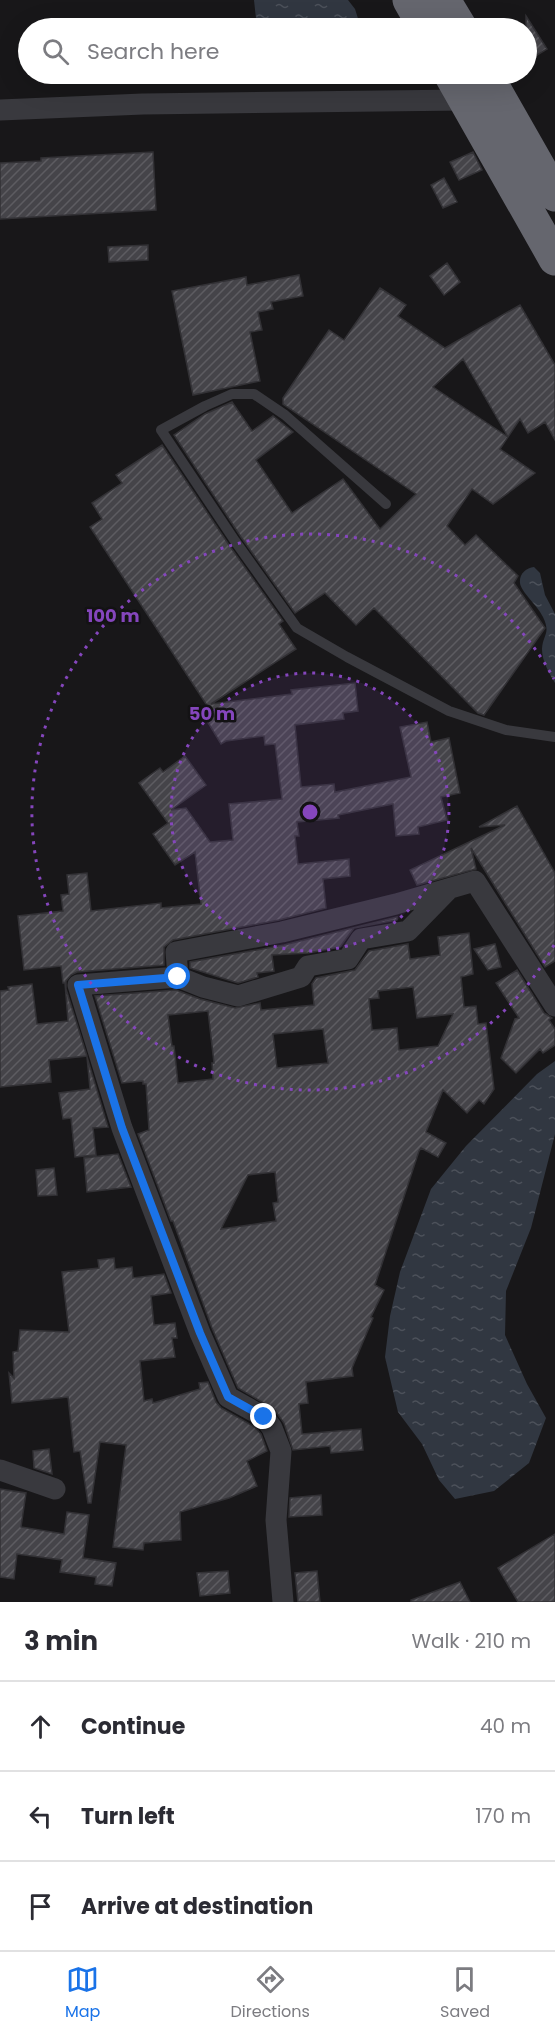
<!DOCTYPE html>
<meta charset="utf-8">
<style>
body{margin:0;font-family:Poppins,sans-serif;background:#f7f7f7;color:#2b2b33}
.stop{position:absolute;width:18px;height:18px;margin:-14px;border:4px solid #1a73e8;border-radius:50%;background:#fff}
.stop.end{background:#1a73e8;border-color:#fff;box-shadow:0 2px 6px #0008}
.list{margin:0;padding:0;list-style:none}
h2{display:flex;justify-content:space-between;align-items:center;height:78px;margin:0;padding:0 24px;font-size:26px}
h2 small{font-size:20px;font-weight:400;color:#7c7c81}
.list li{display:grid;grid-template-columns:39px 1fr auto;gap:18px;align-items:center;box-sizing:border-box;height:90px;padding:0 24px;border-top:2px solid #e1e1e2}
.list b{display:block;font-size:22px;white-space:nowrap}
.list em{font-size:20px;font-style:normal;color:#7c7c81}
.icon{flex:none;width:33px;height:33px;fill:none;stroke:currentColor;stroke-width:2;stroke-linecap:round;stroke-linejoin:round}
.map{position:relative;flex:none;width:555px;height:1602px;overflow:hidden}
.search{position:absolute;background:#fff;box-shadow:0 6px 24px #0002;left:18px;right:18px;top:18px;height:66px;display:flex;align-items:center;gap:15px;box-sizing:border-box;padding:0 21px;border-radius:33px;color:#7c7c81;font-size:22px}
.sheet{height:348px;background:#fff}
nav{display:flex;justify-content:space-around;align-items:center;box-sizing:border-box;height:84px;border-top:2px solid #e1e1e2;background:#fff;font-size:16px;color:#7c7c81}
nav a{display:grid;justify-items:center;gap:3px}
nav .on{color:#1a73e8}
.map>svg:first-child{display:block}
.water{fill:url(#water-ripples)}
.building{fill:url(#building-hatch);stroke:#323135;stroke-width:1.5;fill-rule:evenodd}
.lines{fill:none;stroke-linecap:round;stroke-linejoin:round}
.lane{stroke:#39393e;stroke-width:10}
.street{stroke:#39393e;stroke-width:21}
.highway{stroke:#65666e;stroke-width:33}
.route{stroke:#1a73e8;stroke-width:8}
.ring{fill:none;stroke:#8546bd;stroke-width:3;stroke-dasharray:3 6}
.centre{fill:#8546bd;stroke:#131214;stroke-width:3}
.ring-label{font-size:18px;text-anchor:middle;font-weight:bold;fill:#8546bd;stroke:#131214;stroke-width:5;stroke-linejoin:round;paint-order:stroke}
</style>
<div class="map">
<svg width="555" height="1602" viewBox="0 0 555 1602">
<defs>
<pattern id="water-ripples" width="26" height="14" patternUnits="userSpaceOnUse" patternTransform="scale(1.5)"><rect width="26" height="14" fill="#313741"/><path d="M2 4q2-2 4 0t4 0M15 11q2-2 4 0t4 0" fill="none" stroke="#4c515a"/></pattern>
<pattern id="building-hatch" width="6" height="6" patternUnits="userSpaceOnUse" patternTransform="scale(1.5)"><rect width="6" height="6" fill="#454449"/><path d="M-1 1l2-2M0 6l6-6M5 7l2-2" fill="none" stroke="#5d5c61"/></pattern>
</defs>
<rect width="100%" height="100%" fill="#181719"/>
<!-- water -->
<path class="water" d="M254 0H348L355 9 361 28H257Z
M534 567 540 573 545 595 555 614V683C549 673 542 661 542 649 543 634 551 634 543 617 538 606 521 592 520 583 519 574 526 568 534 567Z
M555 1061V1134L531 1228 506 1291 505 1335 527 1384 546 1418 529 1463 494 1491 455 1499 439 1480 422 1444 398 1412 385 1357 390 1316 400 1272 431 1189 466 1146 537 1074Z"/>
<!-- building -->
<path class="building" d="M526 16 547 49 534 57 526 45Z
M153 152 156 210 0 219V163L41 161V158Z
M473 152 482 170 459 180 450 162Z
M444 178 457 202 443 208 431 185Z
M148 245V260L109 262 108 247Z
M447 263 460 282 444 295 430 276Z
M299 275 303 296 271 302 273 309 258 312 262 330 250 332 260 381 193 395 172 291 246 277 247 285Z
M380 288 406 305 398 316 445 348 520 305 555 365V440L545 422 528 433 520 419 500 449 535 473 493 504 472 489 447 526 465 545 476 535 518 576 514 583 545 628 484 715 478 713 374 608 356 625 325 593 295 613 241 537 174 435 205 414 232 402 252 431 273 416 293 432 256 460 292 513 343 479 380 529 416 494 283 404V398L329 330 344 340ZM463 359 508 437 433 387Z
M162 445 229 545 283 621 279 624 296 649 211 704 292 694 291 690 355 683 358 711 343 713 344 719 295 725 301 787 334 784 335 792 411 777 400 727 427 722 431 742 449 738 460 793 441 797 447 820 418 827 419 834 396 836 393 804 338 815 339 818 297 822 299 836H295L298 864 349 859 350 876 323 879 326 908 279 920 173 940 164 947V965L77 972 71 975 66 981V989L87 1056 49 1060 51 1082 0 1087V991L9 990 8 987 32 984 37 1024 68 1021 65 983H63L61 966 24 970 18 916 63 911 61 895 69 894 67 875 87 873 91 911 161 903V908L201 904 195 852 175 865 153 834 168 823 139 783 160 768 163 772 185 756 206 785 171 810 186 808 210 842 233 840 229 804 282 799 275 744 265 745 264 736 226 741 221 744 207 721 214 716 90 527 102 519 92 503 122 483 116 475Z
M517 806 555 873V961L545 967 471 848 476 869 417 885 410 870 505 825 479 827Z
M397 917V920L354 928 340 947 308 953 272 955 274 971 257 973 258 977 238 983 190 968V962L284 945Z
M469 933 473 974 461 977 464 1007 476 1006 478 1024 486 1023 494 1089 484 1104 479 1100 467 1113 443 1090 426 1132 446 1143 438 1157 421 1148 419 1151 375 1285 384 1290 371 1317 373 1318 352 1368 353 1376 306 1382 308 1403 299 1404 302 1434 361 1429 363 1450 331 1453 330 1446 293 1450 284 1423 274 1409 238 1388 212 1328 173 1221H171L138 1134 149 1130 146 1084H143V1081L122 1083 95 996 176 990 200 999 235 1008 260 1003 261 1010 314 1005 312 984 316 978 355 970 369 951 408 944 410 959 440 955 438 937ZM413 987 417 1018 453 1014 438 1046 399 1050 397 1028 372 1030 369 999 379 998 378 991ZM208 1011 214 1063H212L213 1079 178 1083 174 1046H172L168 1015ZM323 1029 328 1063 277 1068 273 1034ZM275 1172 278 1202 273 1203 276 1221 221 1229 248 1175Z
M495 944 501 967 488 970 474 949Z
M517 970 544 1013 552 1018 549 1020 555 1029V1045L543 1053 540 1049 516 1073 501 1058 515 1019 519 1018 496 983Z
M87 1057 108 1127 93 1128 96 1155 75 1157 71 1118 63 1119 59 1093 90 1089Z
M118 1154 131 1187 87 1192 84 1158Z
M54 1168 57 1195 38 1196 36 1170Z
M114 1258 115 1269 132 1267 133 1278 164 1274 171 1293 151 1296 154 1325 175 1323 177 1338H172L175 1357 140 1361 144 1401 152 1399 153 1403 200 1389 199 1383 208 1382 216 1402 221 1408 255 1427 261 1434 267 1451 247 1461 257 1486 229 1498 180 1512 181 1540 144 1543 143 1550 113 1547 126 1445 100 1442 91 1503H88L80 1451 74 1452 68 1397 12 1403 9 1373 14 1378 13 1352 18 1351 20 1330 69 1332 62 1272 99 1268 98 1260Z
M49 1449 52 1474 34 1468 33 1451Z
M0 1489 26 1493 21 1527 64 1534 67 1512 89 1515 83 1558 116 1563 112 1586 95 1584 96 1577 60 1572 62 1560 17 1554 14 1579 0 1577Z
M321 1495 322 1515 289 1517 290 1498Z
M555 1534V1602H518L498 1568Z
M228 1571 230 1593 200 1596 197 1573Z
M317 1571 320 1602H298L295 1573Z
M460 1582 470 1602H411V1600Z"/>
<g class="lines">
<!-- lane -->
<path class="lane" d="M386 504 285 415 254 394H232L205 406 161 430 235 541 297 628 347 657 449 711 506 730 555 737"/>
<!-- street -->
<path class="street" d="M0 110 143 104 465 100
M178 977 203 987 238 996 301 977 308 966 348 959 361 939 408 931 447 891
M0 1470 55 1489
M283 1602 276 1520 281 1451 272 1428 264 1417 228 1397 200 1333 122 1128 78 985 178 977 176 952 282 932 396 904 475 881 555 1006"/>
<!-- highway -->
<path class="highway" d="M409 0 425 28
M444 0 461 28
M450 74 555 259
M486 74 555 195"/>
</g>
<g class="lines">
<!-- route -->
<path class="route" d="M178 977 78 985 122 1128 200 1333 228 1397 264 1417"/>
</g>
<!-- distance rings -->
<circle cx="310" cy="812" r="139" fill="#8546bd" fill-opacity=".12"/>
<g class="ring">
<circle cx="310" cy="812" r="139"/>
<path d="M554 945A278 278 0 1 1 554 679"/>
</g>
<circle cx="310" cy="812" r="9" class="centre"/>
<g class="ring-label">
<text x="113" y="622">100 m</text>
<text x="212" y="720">50 m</text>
</g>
</svg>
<div class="stop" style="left:178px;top:977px"></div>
<div class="stop end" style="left:264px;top:1417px"></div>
<div class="search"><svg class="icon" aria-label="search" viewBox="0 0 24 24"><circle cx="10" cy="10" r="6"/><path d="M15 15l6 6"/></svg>Search here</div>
</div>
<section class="sheet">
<h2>3 min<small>Walk · 210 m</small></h2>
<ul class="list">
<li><svg class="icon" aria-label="ahead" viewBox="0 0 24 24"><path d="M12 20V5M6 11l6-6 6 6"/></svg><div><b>Continue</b></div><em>40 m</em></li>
<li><svg class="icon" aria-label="left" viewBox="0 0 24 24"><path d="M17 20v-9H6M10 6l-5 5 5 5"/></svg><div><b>Turn left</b></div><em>170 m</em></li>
<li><svg class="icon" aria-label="arrive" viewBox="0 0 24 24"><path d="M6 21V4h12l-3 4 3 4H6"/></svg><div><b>Arrive at destination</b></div></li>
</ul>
</section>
<nav>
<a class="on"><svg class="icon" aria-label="map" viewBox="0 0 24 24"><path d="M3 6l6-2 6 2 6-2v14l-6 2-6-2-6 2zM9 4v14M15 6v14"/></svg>Map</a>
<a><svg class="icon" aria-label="directions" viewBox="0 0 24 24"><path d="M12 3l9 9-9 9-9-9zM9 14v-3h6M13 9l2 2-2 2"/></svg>Directions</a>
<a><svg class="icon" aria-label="saved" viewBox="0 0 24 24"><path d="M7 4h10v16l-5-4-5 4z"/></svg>Saved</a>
</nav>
